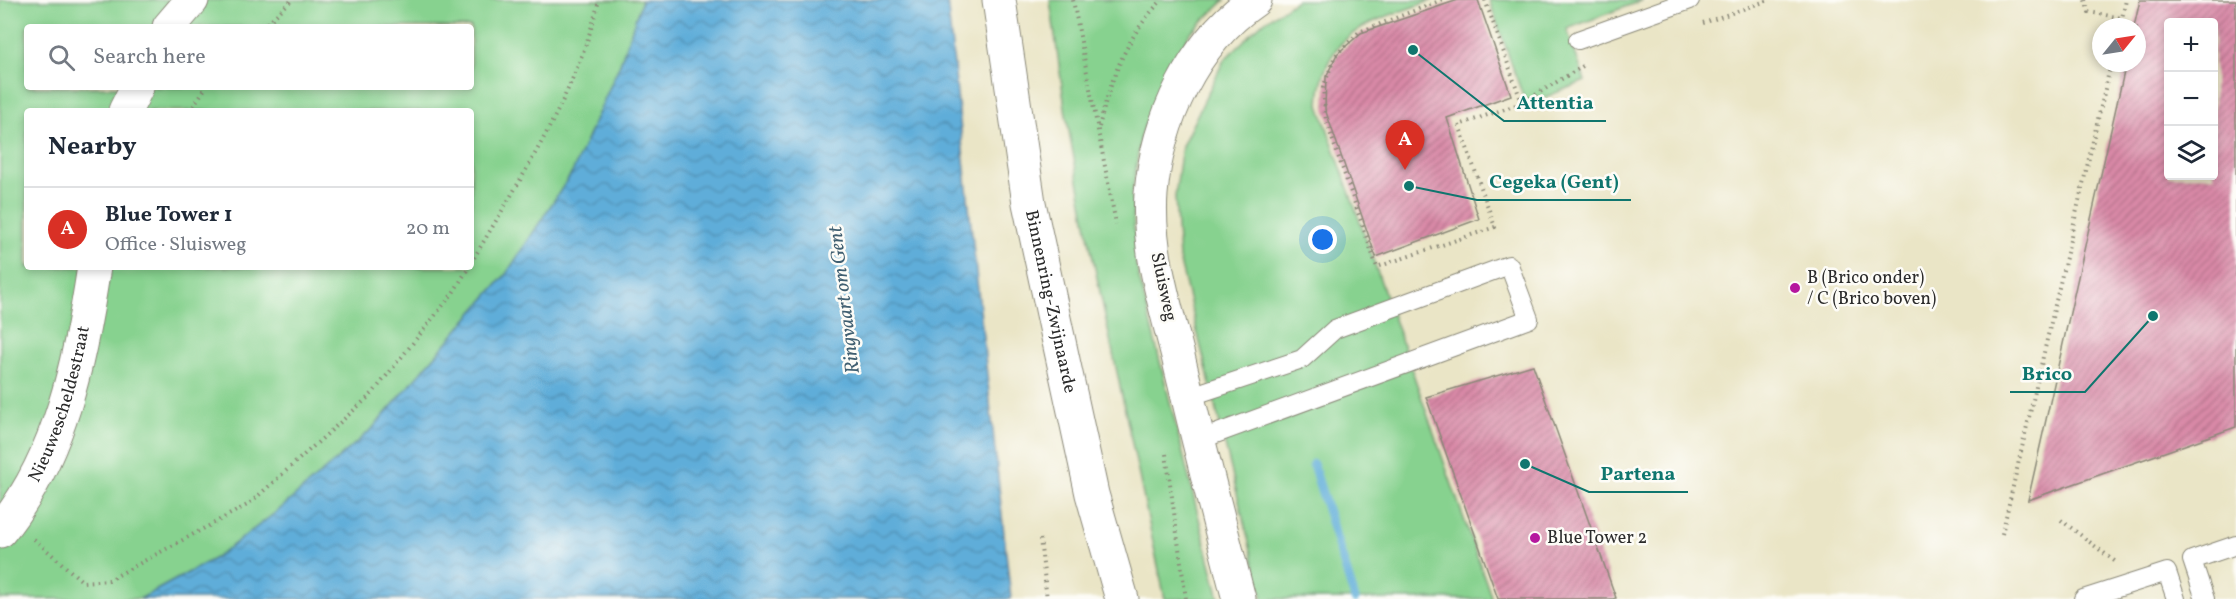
<!DOCTYPE html>
<meta charset="utf-8">
<style>
body{margin:0;font-family:Vollkorn,serif;background:#f2f2f3;color:#1f2937}
.controls{position:absolute;right:18px;top:18px;display:grid;overflow:hidden;border-radius:6px;box-shadow:0 3px 9px #0003}
.controls button{width:54px;height:54px;display:grid;place-items:center;padding:0;border:0;border-bottom:2px solid #e0e1e3;background:#fff;color:#1f2937;font:30px sans-serif}
.compass{position:absolute;left:2092px;top:18px;width:54px;height:54px;border-radius:50%;background:#fff;box-shadow:0 3px 9px #0003;rotate:60deg}
.you{position:absolute;left:1323px;top:240px;width:21px;height:21px;margin:-15px;border:4px solid #fff;border-radius:50%;background:#1a73e8;box-shadow:0 0 0 9px #1a73e833}
.badge{display:grid;place-items:center;width:39px;height:39px;border-radius:50%;background:#d93025;color:#fff;font-size:20px;font-weight:700}
.pin{position:absolute;translate:-50% -50px;filter:drop-shadow(0 2px 3px #0008)}
.pin::after{content:'';position:absolute;top:32px;width:21px;height:18px;background:inherit;clip-path:polygon(0 0,100% 0,50% 100%)}
.list{margin:0;padding:0;list-style:none}
h2{display:flex;justify-content:space-between;align-items:center;height:78px;margin:0;padding:0 24px;font-size:26px}
h2 small{font-size:20px;font-weight:400;color:#747a83}
.list li{display:grid;grid-template-columns:39px 1fr auto;gap:18px;align-items:center;box-sizing:border-box;height:84px;padding:0 24px;border-top:2px solid #e0e1e3}
.list b{display:block;font-size:22px;white-space:nowrap}
.list p{margin:0;font-size:20px;white-space:nowrap;color:#747a83}
.list em{font-size:20px;font-style:normal;color:#747a83}
.icon{flex:none;width:33px;height:33px;fill:none;stroke:currentColor;stroke-width:2;stroke-linecap:round;stroke-linejoin:round}
.map{position:relative;flex:none;width:2236px;height:599px;overflow:hidden}
.search{position:absolute;background:#fff;box-shadow:0 3px 9px #0003;left:24px;top:24px;width:450px;height:66px;display:flex;align-items:center;gap:15px;box-sizing:border-box;padding:0 21px;border-radius:6px;color:#747a83;font-size:22px}
.panel{position:absolute;background:#fff;box-shadow:0 3px 9px #0003;left:24px;top:108px;width:450px;height:162px;border-radius:6px}
.map>svg:first-child{display:block}
.grass{fill:#87d28f;stroke:#597e5d;stroke-width:1.5;fill-rule:evenodd}
.water{fill:url(#water-waves);stroke:#456c82;stroke-width:1.5}
.lines{fill:none;stroke-linecap:round;stroke-linejoin:round}
.stream{stroke:#5fadd9;stroke-width:9}
.building{fill:url(#building-hatch);fill-rule:evenodd}
.lane-casing{stroke:#8a8878;stroke-width:20}
.street-casing{stroke:#8a8878;stroke-width:35}
.secondary-casing{stroke:#8a8878;stroke-width:35}
.highway-casing{stroke:#8a8878;stroke-width:35}
.path{stroke:#8a8878;stroke-width:4;stroke-dasharray:1.5 4.5;stroke-linecap:butt}
.lane{stroke:#fff;stroke-width:18}
.street{stroke:#fff;stroke-width:33}
.secondary{stroke:#fff;stroke-width:33}
.highway{stroke:#fff;stroke-width:33}
.poi-dot{fill:#b5179e;stroke:#fdfcf7;stroke-width:2}
.labels{text-anchor:middle;dominant-baseline:central;stroke-width:5;stroke-linejoin:round;paint-order:stroke}
.poi-label{font-size:18px;fill:#2b2b2b;stroke:#fdfcf7;text-anchor:start}
.street-label{font-size:18px;fill:#2b2b2b;stroke:#fdfcf7}
.water-label{font-size:20px;font-style:italic;fill:#405f71;stroke:#fdfcf7}
.leader{fill:none;stroke:#0f766e;stroke-width:2}
.callout-dot{fill:#0f766e;stroke:#fdfcf7;stroke-width:2}
.callout-label{font-size:20px;text-anchor:middle;font-weight:bold;fill:#0f766e;stroke:#fdfcf7;stroke-width:5;stroke-linejoin:round;paint-order:stroke}
</style>
<div class="map">
<svg width="2236" height="599" viewBox="0 0 2236 599">
<defs>
<pattern id="water-waves" width="16" height="10" patternUnits="userSpaceOnUse" patternTransform="scale(1.5)"><rect width="16" height="10" fill="#5fadd9"/><path d="M0 5q4-4 8 0t8 0" fill="none" stroke="#4f8db0"/></pattern>
<pattern id="building-hatch" width="6" height="6" patternUnits="userSpaceOnUse" patternTransform="scale(1.5)"><rect width="6" height="6" fill="#d989a7"/><path d="M-1 1l2-2M0 6l6-6M5 7l2-2" fill="none" stroke="#b07088"/></pattern>
</defs>
<rect width="100%" height="100%" fill="#fdfcf7"/>
<filter id="ink" filterUnits="userSpaceOnUse"><feTurbulence type="fractalNoise" baseFrequency=".0167" numOctaves="2"/><feDisplacementMap in="SourceGraphic" scale="12" xChannelSelector="R" yChannelSelector="G"/><feConvolveMatrix kernelMatrix="1 2 1 2 8 2 1 2 1" color-interpolation-filters="sRGB"/></filter>
<filter id="wash" filterUnits="userSpaceOnUse"><feTurbulence type="fractalNoise" baseFrequency=".008" numOctaves="4" result="noise"/><feDisplacementMap in="SourceGraphic" scale="24" xChannelSelector="R" yChannelSelector="G"/><feGaussianBlur stdDeviation="1.35" result="paint"/><feColorMatrix in="noise" values="0 0 0 0 0 0 0 0 0 0 0 0 0 0 0 0 0 1.4 0 .05"/><feComposite in="paint" operator="in"/></filter>
<g filter="url(#wash)">
<rect width="100%" height="100%" fill="#eae5c6"/>
<!-- grass -->
<path class="grass" d="M0 0H642L620 64 572 173 507 273 372 429 279 510 217 557 140 599H0ZM27 27H471V87H27ZM27 111H471V267H27Z
M1050 0H1225L1190 33 1165 79 1141 134 1132 195 1136 265 1219 599H1165L1089 240 1066 115Z
M1297 0H1433C1374 21 1321 30 1319 105L1492 599H1263L1179 258 1175 197 1182 146 1224 60 1261 24Z
M1489 0H1643L1567 29 1585 81 1526 105Z"/>
<!-- water -->
<path class="water" d="M642 0H947L1011 599H140L217 557 279 510 372 429 507 273 572 173 620 64Z"/>
<g class="lines">
<!-- stream -->
<path class="stream" d="M1313 464 1355 599"/>
</g>
<g id="blocks">
<!-- building -->
<path class="building" d="M1458 0H1478L1511 95 1447 118 1479 219 1376 257 1325 109 1326 77 1337 54 1361 33Z
M2140 0H2236V427L2028 500 2126 63H2137V27H2134ZM2168 22H2214V176H2168Z
M1533 365 1616 598 1613 599H1498L1426 397Z"/>
</g>
</g>
<g filter="url(#ink)">
<use href="#blocks" fill-opacity="0" stroke="#8a8878" stroke-width="1.5"/>
<g class="lines">
<!-- lane casing -->
<g class="lane-casing">
<path id="lane" d="M1578 40 1690 0
M1188 397 1302 359 1335 329 1509 265 1529 319 1199 440
M2083 599 2167 572 2176 599
M2205 599 2192 560 2236 545"/>
</g>
<!-- street casing -->
<g class="street-casing">
<path id="street" d="M1239 599C1218 518 1197 437 1178 356 1165 304 1147 249 1151 194 1157 121 1193 42 1255 0"/>
</g>
<!-- secondary casing -->
<g class="secondary-casing">
<g id="secondary">
<path d="M169 27 192 0"/>
<path d="M125 111 137 87"/>
<path id="s1" d="M0 531C61 457 80 359 94 267"/>
</g>
</g>
<!-- highway casing -->
<g class="highway-casing">
<g id="highway">
<path id="s2" d="M999 0 1029 203 1092 494 1122 599"/>
</g>
</g>
<!-- path -->
<path class="path" d="M1073 0 1116 224
M1442 0 1359 32 1335 56 1323 88 1326 121 1377 267 1495 227 1459 125 1522 103 1583 66
M1485 0 1522 103
M2085 0 2089 12 2122 18
M1703 23 1769 0
M263 27 292 0
M2120 27 2126 0
M190 111 206 87
M1099 127C1111 79 1126 36 1162 0
M471 263C520 179 576 96 599 0
M1166 454 1186 599
M2061 520 2117 563
M2002 534 2111 63
M34 539 83 582 109 580 249 504 372 394 453 293 469 267
M1040 539 1047 599"/>
<!-- lane -->
<use href="#lane" class="lane"/>
<!-- street -->
<use href="#street" class="street"/>
<!-- secondary -->
<use href="#secondary" class="secondary"/>
<!-- highway -->
<use href="#highway" class="highway"/>
</g>
</g>
<!-- markers -->
<g class="poi-dot">
<circle cx="1795" cy="288" r="6"/>
<circle cx="1535" cy="538" r="6"/>
</g>
<g class="labels">
<!-- poi labels -->
<g class="poi-label">
<text x="1807" y="278">B (Brico onder)<tspan x="1807" dy="21">/ C (Brico boven)</tspan></text>
<text x="1547" y="538">Blue Tower 2</text>
</g>
<!-- street labels -->
<g class="street-label">
<text transform="translate(1163 287) rotate(78)">Sluisweg</text>
<text stroke="none"><textPath href="#s2" startOffset="306">Binnenring-Zwijnaarde</textPath></text>
<text stroke="none"><textPath href="#s1" startOffset="142">Nieuwescheldestraat</textPath></text>
</g>
<!-- water labels -->
<g class="water-label">
<text transform="translate(845 300) rotate(-97)">Ringvaart om Gent</text>
</g>
</g>
<!-- callouts -->
<path class="leader" d="M1413 50L1504 121H1606M1409 186L1477 200H1631M2153 316L2085 392H2010M1525 464L1589 492H1688"/>
<g class="callout-dot">
<circle cx="1413" cy="50" r="6"/>
<circle cx="1409" cy="186" r="6"/>
<circle cx="2153" cy="316" r="6"/>
<circle cx="1525" cy="464" r="6"/>
</g>
<g class="callout-label">
<text x="1555" y="109">Attentia</text>
<text x="1554" y="188">Cegeka (Gent)</text>
<text x="2047" y="380">Brico</text>
<text x="1638" y="480">Partena</text>
</g>
</svg>
<div class="controls">
<button>+</button>
<button>−</button>
<button><svg class="icon" aria-label="layers" viewBox="0 0 24 24"><path d="M12 4l9 5-9 5-9-5zM3 14l9 5 9-5"/></svg></button>
</div>
<svg class="compass" viewBox="-18 -18 36 36"><path d="M0-13l5 13h-10z" fill="#e53935"/><path d="M0 13l5-13h-10z" fill="#747a83"/></svg>
<div class="you"></div>
<div class="pin badge" style="left:1405px;top:170px">A</div>
<div class="search"><svg class="icon" aria-label="search" viewBox="0 0 24 24"><circle cx="10" cy="10" r="6"/><path d="M15 15l6 6"/></svg>Search here</div>
<section class="panel">
<h2>Nearby<small></small></h2>
<ul class="list">
<li><span class="badge">A</span><div><b>Blue Tower 1</b><p>Office · Sluisweg</p></div><em>20 m</em></li>
</ul>
</section>
</div>
